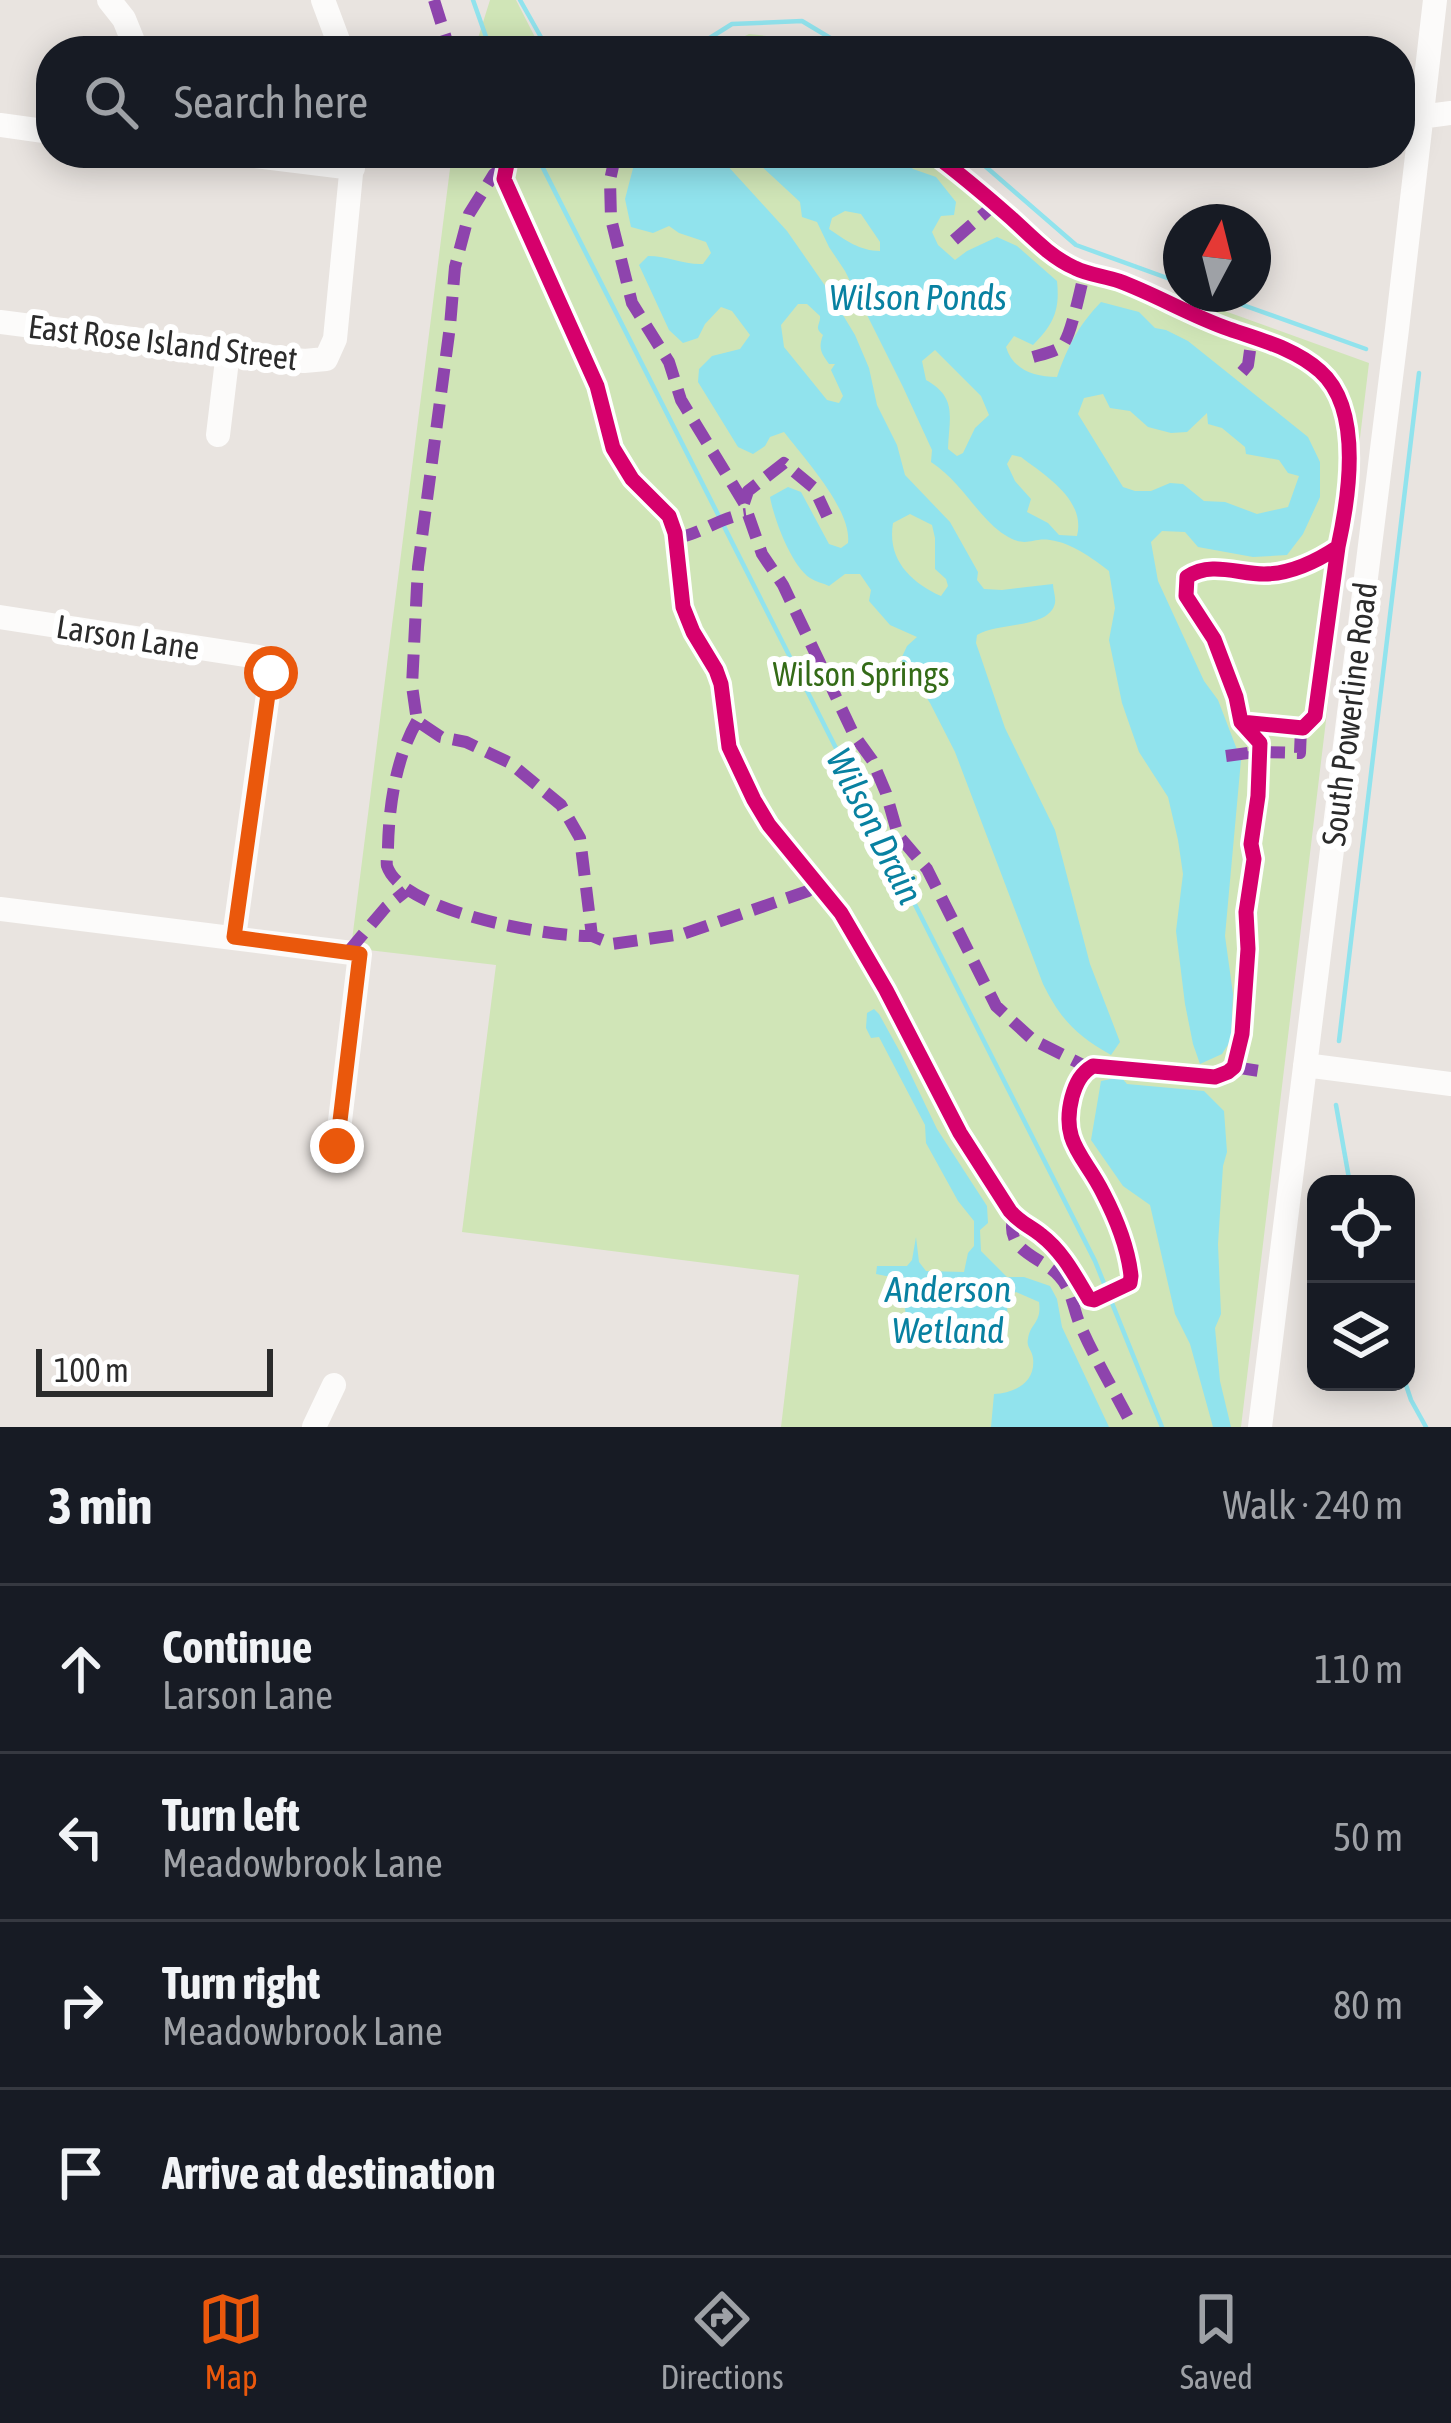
<!DOCTYPE html>
<meta charset="utf-8">
<style>
body{margin:0;font-family:"Asap Condensed",sans-serif;background:#242831;color:#f1f3f6}
.controls{position:absolute;right:36px;bottom:36px;display:grid;overflow:hidden;border-radius:24px;box-shadow:0 6px 30px #0003}
.controls button{width:108px;height:108px;display:grid;place-items:center;padding:0;border:0;border-bottom:3px solid #363941;background:#171b24;color:#f1f3f6;font:60px sans-serif}
.compass{position:absolute;left:1163px;top:204px;width:108px;height:108px;border-radius:50%;background:#171b24;box-shadow:0 6px 30px #0003;rotate:7deg}
.scale{position:absolute;left:36px;bottom:30px;width:237px;box-sizing:border-box;padding-left:12px;border:6px solid #2b2b2b;border-top:0;font-size:33px;line-height:42px;white-space:nowrap;color:#2b2b2b;-webkit-text-stroke:9px #fff;paint-order:stroke}
.stop{position:absolute;width:36px;height:36px;margin:-27px;border:9px solid #ea580c;border-radius:50%;background:#fff}
.stop.end{background:#ea580c;border-color:#fff;box-shadow:0 3px 12px #0008}
.list{margin:0;padding:0;list-style:none}
h2{display:flex;justify-content:space-between;align-items:center;height:156px;margin:0;padding:0 48px;font-size:51px}
h2 small{font-size:39px;font-weight:400;color:#9ea1a6}
.list li{display:grid;grid-template-columns:78px 1fr auto;gap:36px;align-items:center;box-sizing:border-box;height:168px;padding:0 48px;border-top:3px solid #363941}
.list b{display:block;font-size:45px;white-space:nowrap}
.list p{margin:0;font-size:39px;white-space:nowrap;color:#9ea1a6}
.list em{font-size:39px;font-style:normal;color:#9ea1a6}
.icon{flex:none;width:66px;height:66px;fill:none;stroke:currentColor;stroke-width:2;stroke-linecap:round;stroke-linejoin:round}
.map{position:relative;flex:none;width:1451px;height:1427px;overflow:hidden}
.search{position:absolute;background:#171b24;box-shadow:0 6px 30px #0003;left:36px;right:36px;top:36px;height:132px;display:flex;align-items:center;gap:30px;box-sizing:border-box;padding:0 42px;border-radius:48px;color:#9ea1a6;font-size:45px}
.sheet{height:828px;background:#171b24}
nav{display:flex;justify-content:space-around;align-items:center;box-sizing:border-box;height:168px;border-top:3px solid #363941;background:#171b24;font-size:33px;color:#9ea1a6}
nav a{display:grid;justify-items:center;gap:6px}
nav .on{color:#ea580c}
.map>svg:first-child{display:block}
.green{fill:#d0e5b7}
.water{fill:#91e3ed;fill-rule:evenodd}
.lines{fill:none;stroke-linecap:round;stroke-linejoin:round}
.stream{stroke:#91e3ed;stroke-width:4.5}
.minor{stroke:#fcfbfa;stroke-width:24}
.quiet{stroke:#8e44ad;stroke-width:12;stroke-dasharray:24 12;stroke-linecap:butt}
.cycleway-casing{stroke:#fff;stroke-width:22}
.cycleway{stroke:#d6006c;stroke-width:15}
.route{stroke:#ea580c;stroke-width:15}
.labels{text-anchor:middle;dominant-baseline:central;stroke-width:12;stroke-linejoin:round;paint-order:stroke}
.street-label{font-size:33px;fill:#2b2b2b;stroke:#fff}
.park-label{font-size:33px;fill:#346b17;stroke:#fff}
.water-label{font-size:36px;font-style:italic;fill:#0881a1;stroke:#fff}
</style>
<div class="map">
<svg width="1451" height="1427" viewBox="0 0 1451 1427">
<rect width="100%" height="100%" fill="#e9e4e0"/>
<!-- green -->
<path class="green" d="M490 0H516L538 43 548 51H474Z
M749 34 899 50V51H715Z
M452 153H945L1072 256 1369 363 1241 1427H781L799 1275 462 1232 496 965 351 948Z"/>
<!-- water -->
<path class="water" d="M637 153H692L725 163 787 231 826 287 855 335 869 368 877 405 897 445 905 475 950 522 978 572 977 580 984 589 1002 590 1053 584C1053 590 1056 597 1055 603 1050 629 997 622 977 635L976 643 1005 728 1055 830 1090 964 1120 1042 1111 1055C1076 1035 1061 1020 1043 984L955 752 930 703 901 659 907 646 917 637 890 625 869 601 871 590 860 574H845L829 586C823 583 816 582 810 578 791 565 774 519 770 497L788 487 801 492 829 544 841 548 848 543C852 510 804 458 784 432L770 437 765 446 753 454 738 447 698 382 699 369 712 356 740 349 750 335 732 311 721 307 705 324 698 338 683 343 669 330 639 265 648 256C668 256 684 265 703 264L711 253 706 242 679 233 669 226 653 233 631 227 625 199ZM798 304H807L820 316C821 325 813 327 823 335 818 348 821 353 829 364H835L831 370 843 396 839 403 827 400 784 347 781 325ZM910 514 932 525 935 538V569L946 579 948 586 941 596C910 582 887 559 893 523Z
M747 153H897L913 169 936 177 956 202 954 215 941 216 932 232 938 245 955 260 967 251 997 237 1017 246 1057 281C1060 310 1054 324 1033 345L1014 336 1006 347C1013 370 1034 377 1057 377 1068 346 1078 326 1101 302L1139 312 1155 328 1166 330 1188 341 1308 437 1320 462V497L1303 534 1287 555 1253 557 1198 547 1185 532 1162 531 1151 542 1158 581 1204 681 1218 700 1241 760 1225 936 1233 994 1231 1040 1222 1054 1200 1064 1193 1044 1185 1004 1176 931 1183 874 1178 840 1168 797 1139 752 1122 703 1109 640 1115 608 1109 571C1092 558 1072 543 1050 540 1031 537 1027 549 1005 535 979 519 962 482 931 462L932 450 903 387 845 271 829 247 817 222 802 217 800 202ZM845 211 861 214 880 242V251C860 251 845 240 829 229L832 218ZM935 350 981 396 989 415 975 428 963 453 957 456 948 449C949 417 958 398 926 380L922 361ZM1103 394 1110 408 1130 411 1148 427 1171 433 1187 432 1207 413 1208 424 1222 428 1245 447 1246 454 1279 460 1288 473 1299 476 1288 507 1257 514 1225 502 1204 501 1183 484 1170 483 1151 491H1135L1123 487 1078 414 1084 398ZM1012 455 1021 457C1046 476 1086 500 1077 536L1059 535 1048 523 1027 512 1031 499 1015 481 1007 464Z
M874 1009 879 1014 900 1052 937 1129 987 1206 988 1223 980 1230 981 1251 1007 1277H1024L1050 1286 1057 1299 1062 1327 1109 1427H991L994 1394C1014 1393 1036 1383 1033 1358 1032 1350 1026 1347 1028 1339 1030 1323 1042 1323 1039 1302L1016 1292 1006 1298C1007 1308 1009 1318 1006 1327 995 1349 955 1352 934 1346 928 1344 923 1340 917 1337L913 1326 906 1316 901 1279 876 1274 877 1266H907L912 1260 916 1237 919 1262 926 1271 964 1272 968 1253 974 1246V1221L958 1201 926 1143 925 1125 879 1037 871 1038 866 1028 867 1013Z
M1121 1077 1127 1084 1204 1091 1224 1111 1227 1152 1223 1166 1218 1244 1221 1314 1215 1328 1220 1381 1231 1427H1213L1190 1344 1175 1314 1150 1205 1123 1186 1091 1140 1101 1081Z"/>
<g class="lines">
<!-- stream -->
<path class="stream" d="M473 0 491 51
M520 0 542 39 557 51
M689 51 732 24 802 21 852 51
M970 153 1076 245 1181 283
M542 166 1095 1261 1162 1427
M1212 294 1366 349
M1339 1041 1419 373
M1336 1105 1350 1184
M1405 1382 1411 1400 1426 1427"/>
<!-- minor -->
<path class="minor" d="M109 0 124 19 137 51
M323 0 342 51
M1400 114 1420 117 1451 113
M0 125 51 132
M229 153 353 168
M0 322 304 361 326 359 335 339 353 153
M218 435 228 352
M0 617 259 657 271 673 234 937
M0 909 360 954 337 1146
M1305 1065 1451 1084
M314 1427 334 1385
M1260 1427 1397 329 1435 0"/>
<!-- quiet -->
<path class="quiet" d="M434 0 450 51
M616 153 610 180 611 219 632 303 669 362 681 400 744 503 762 554 783 585 854 735 872 760 886 793 898 835 927 869 996 1006 1033 1040 1089 1068
M505 169 494 174 469 214 455 267 450 326 418 567 412 686 417 721 441 737 466 742 510 763 561 805 580 838 592 936 612 944 683 934 808 891 819 883
M954 240 995 204
M1033 357C1040 355 1054 352 1061 347 1071 339 1080 288 1085 272
M1242 372 1248 365 1252 336
M744 503 748 491 784 463 814 488 827 516
M676 538C701 534 720 517 746 514
M417 721C396 758 389 805 388 847 388 853 386 860 387 866 402 912 549 937 592 936
M1261 752 1300 753 1301 728
M1226 756 1248 753V734
M348 952 386 907 406 891
M1234 1067 1266 1072
M1014 1215C1003 1251 1039 1255 1059 1276 1073 1291 1073 1310 1081 1327 1096 1361 1116 1394 1133 1427"/>
<!-- cycleway casing -->
<g class="cycleway-casing">
<path id="cycleway" d="M509 154 504 179 597 386 613 448 632 479 669 516 675 533 683 607 693 632 716 670 721 684 729 747 754 800 769 825 841 913 886 990 960 1133 1010 1211C1020 1223 1030 1226 1041 1235 1063 1252 1075 1276 1089 1299L1094 1300 1130 1283 1131 1276C1128 1248 1116 1218 1103 1193 1085 1156 1060 1143 1072 1097 1076 1083 1081 1073 1093 1066L1215 1077 1228 1072 1234 1067 1242 1034 1248 949 1246 912 1254 859 1251 844 1258 796 1260 743 1241 722 1236 697 1214 639 1186 596 1187 577C1211 561 1238 574 1264 574 1291 574 1317 561 1338 547 1349 497 1363 409 1320 371 1294 348 1260 340 1229 329 1191 316 1157 295 1119 281 1105 276 1089 275 1075 268 1050 257 1030 235 1010 217 985 195 959 173 932 153
M1241 722 1303 728 1315 716 1338 547"/>
</g>
<!-- cycleway -->
<use href="#cycleway" class="cycleway"/>
</g>
<g class="lines">
<!-- route -->
<path class="route" d="M271 673 234 937 360 954 337 1146"/>
</g>
<g class="labels">
<!-- street labels -->
<g class="street-label">
<text transform="translate(163 342) rotate(7)">East Rose Island Street</text>
<text transform="translate(128 637) rotate(9)">Larson Lane</text>
<text transform="translate(1349 714) rotate(-83)">South Powerline Road</text>
</g>
<!-- park labels -->
<g class="park-label">
<text x="861" y="674">Wilson Springs</text>
</g>
<!-- water labels -->
<g class="water-label">
<text x="918" y="297">Wilson Ponds</text>
<text transform="translate(875 826) rotate(63)">Wilson Drain</text>
<text x="948" y="1289">Anderson<tspan x="948" dy="41">Wetland</tspan></text>
</g>
</g>
</svg>
<div class="controls">
<button><svg class="icon" aria-label="locate" viewBox="0 0 24 24"><circle cx="12" cy="12" r="6"/><path d="M12 2v4M12 18v4M2 12h4M18 12h4"/></svg></button>
<button><svg class="icon" aria-label="layers" viewBox="0 0 24 24"><path d="M12 4l9 5-9 5-9-5zM3 14l9 5 9-5"/></svg></button>
</div>
<svg class="compass" viewBox="-18 -18 36 36"><path d="M0-13l5 13h-10z" fill="#e53935"/><path d="M0 13l5-13h-10z" fill="#9ea1a6"/></svg>
<div class="scale">100 m</div>
<div class="stop" style="left:271px;top:673px"></div>
<div class="stop end" style="left:337px;top:1146px"></div>
<div class="search"><svg class="icon" aria-label="search" viewBox="0 0 24 24"><circle cx="10" cy="10" r="6"/><path d="M15 15l6 6"/></svg>Search here</div>
</div>
<section class="sheet">
<h2>3 min<small>Walk · 240 m</small></h2>
<ul class="list">
<li><svg class="icon" aria-label="ahead" viewBox="0 0 24 24"><path d="M12 20V5M6 11l6-6 6 6"/></svg><div><b>Continue</b><p>Larson Lane</p></div><em>110 m</em></li>
<li><svg class="icon" aria-label="left" viewBox="0 0 24 24"><path d="M17 20v-9H6M10 6l-5 5 5 5"/></svg><div><b>Turn left</b><p>Meadowbrook Lane</p></div><em>50 m</em></li>
<li><svg class="icon" aria-label="right" viewBox="0 0 24 24"><path d="M7 20v-9h11M14 6l5 5-5 5"/></svg><div><b>Turn right</b><p>Meadowbrook Lane</p></div><em>80 m</em></li>
<li><svg class="icon" aria-label="arrive" viewBox="0 0 24 24"><path d="M6 21V4h12l-3 4 3 4H6"/></svg><div><b>Arrive at destination</b></div></li>
</ul>
</section>
<nav>
<a class="on"><svg class="icon" aria-label="map" viewBox="0 0 24 24"><path d="M3 6l6-2 6 2 6-2v14l-6 2-6-2-6 2zM9 4v14M15 6v14"/></svg>Map</a>
<a><svg class="icon" aria-label="directions" viewBox="0 0 24 24"><path d="M12 3l9 9-9 9-9-9zM9 14v-3h6M13 9l2 2-2 2"/></svg>Directions</a>
<a><svg class="icon" aria-label="saved" viewBox="0 0 24 24"><path d="M7 4h10v16l-5-4-5 4z"/></svg>Saved</a>
</nav>
